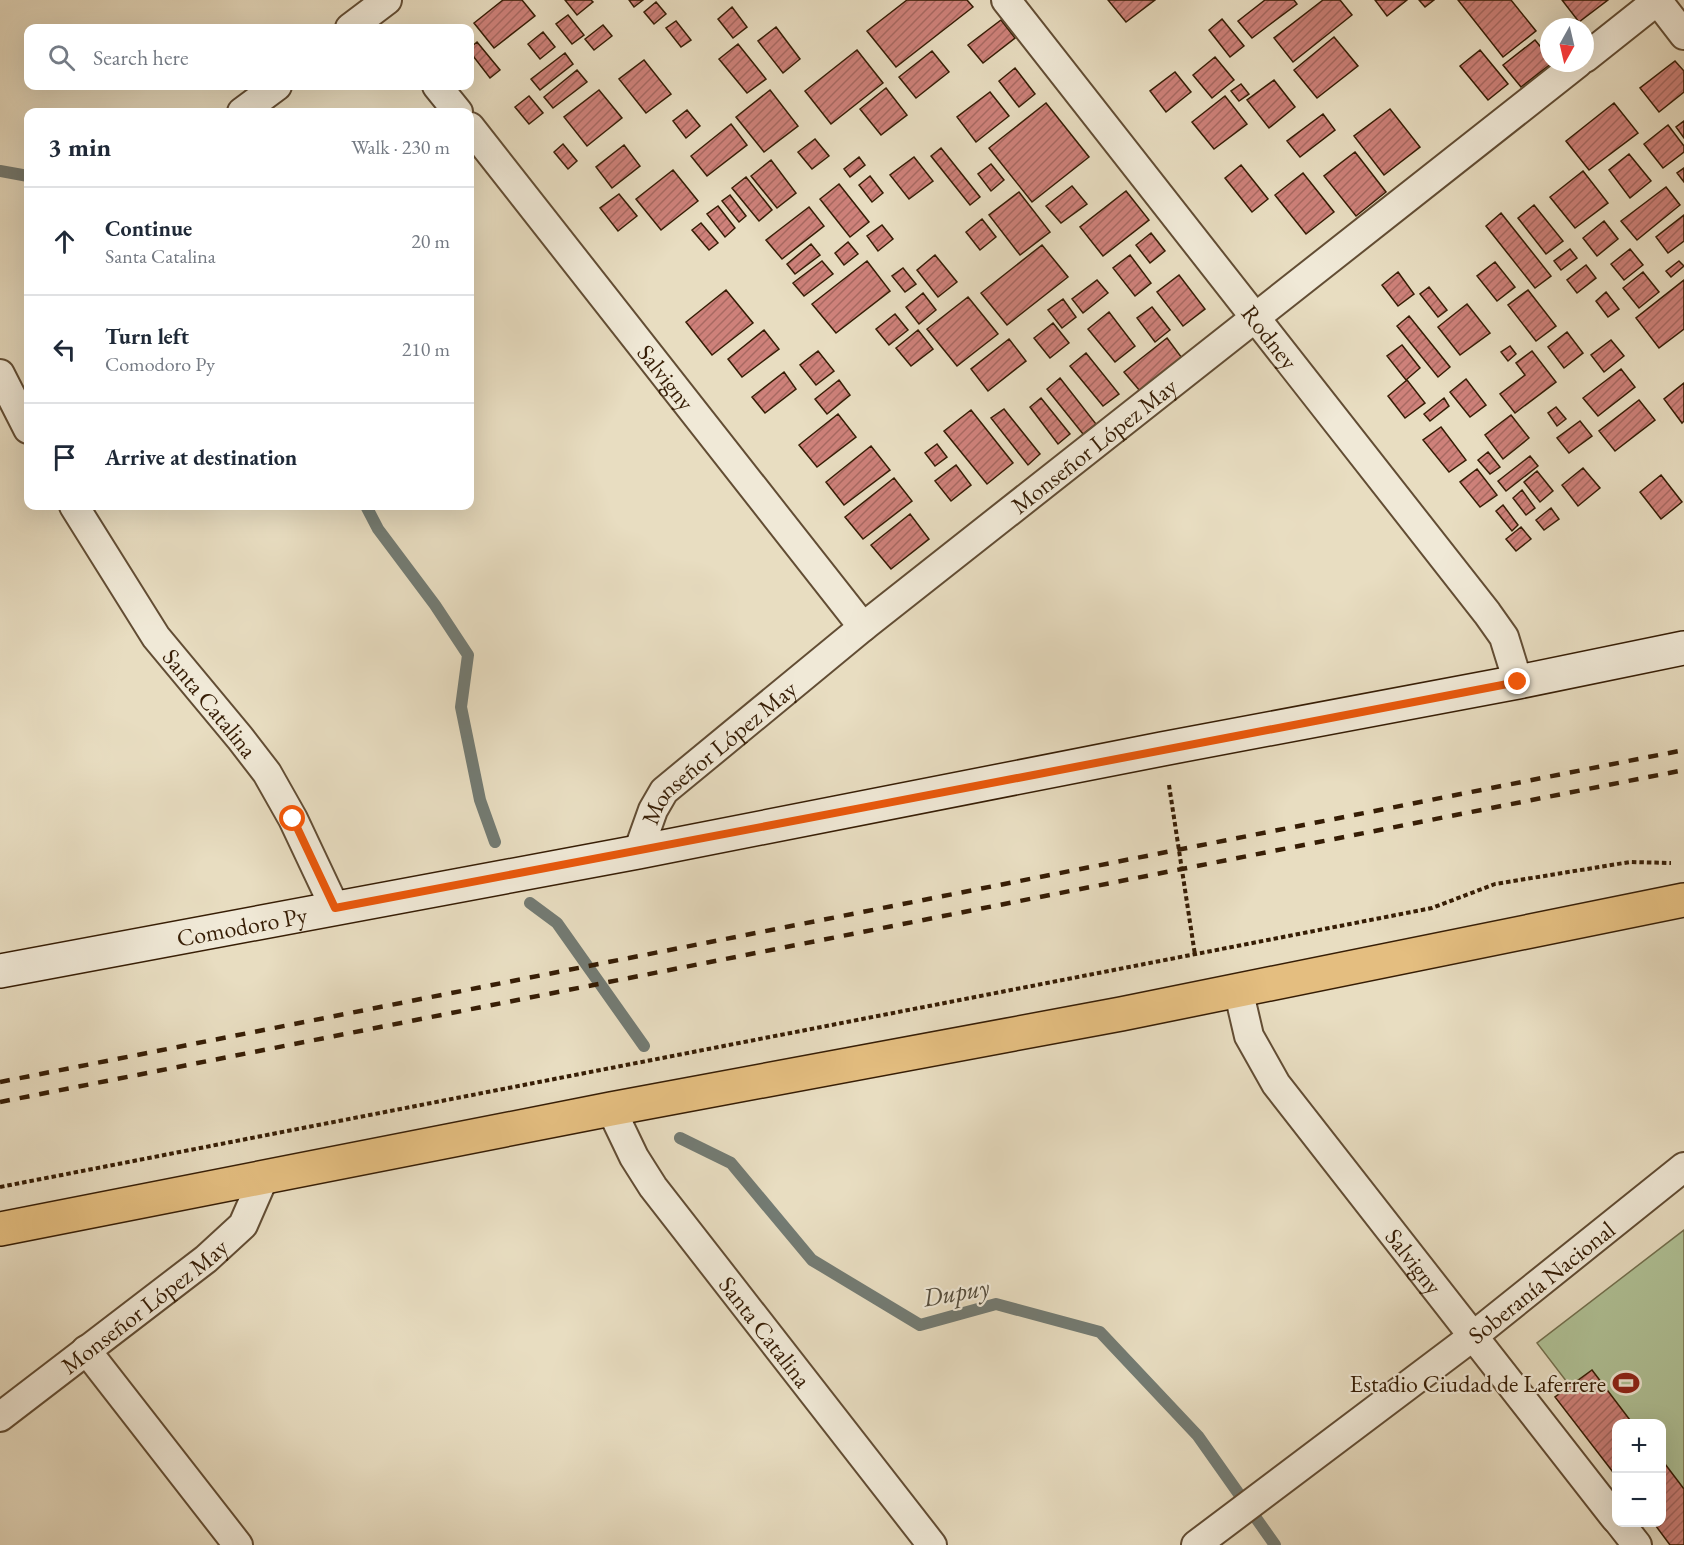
<!DOCTYPE html>
<meta charset="utf-8">
<style>
body{margin:0;font-family:"EB Garamond",serif;background:#f2f2f3;color:#1f2937}
.controls{position:absolute;right:18px;bottom:18px;display:grid;overflow:hidden;border-radius:12px;box-shadow:0 6px 24px #0002}
.controls button{width:54px;height:54px;display:grid;place-items:center;padding:0;border:0;border-bottom:2px solid #e0e1e3;background:#fff;color:#1f2937;font:30px sans-serif}
.compass{position:absolute;left:1540px;top:18px;width:54px;height:54px;border-radius:50%;background:#fff;box-shadow:0 6px 24px #0002;rotate:188deg}
.stop{position:absolute;width:18px;height:18px;margin:-14px;border:4px solid #ea580c;border-radius:50%;background:#fff}
.stop.end{background:#ea580c;border-color:#fff;box-shadow:0 2px 6px #0008}
.list{margin:0;padding:0;list-style:none}
h2{display:flex;justify-content:space-between;align-items:center;height:78px;margin:0;padding:0 24px;font-size:26px}
h2 small{font-size:20px;font-weight:400;color:#747a83}
.list li{display:grid;grid-template-columns:39px 1fr auto;gap:18px;align-items:center;box-sizing:border-box;height:108px;padding:0 24px;border-top:2px solid #e0e1e3}
.list b{display:block;font-size:22px;white-space:nowrap}
.list p{margin:0;font-size:20px;white-space:nowrap;color:#747a83}
.list em{font-size:20px;font-style:normal;color:#747a83}
.icon{flex:none;width:33px;height:33px;fill:none;stroke:currentColor;stroke-width:2;stroke-linecap:round;stroke-linejoin:round}
.map{position:relative;flex:none;width:1684px;height:1545px;overflow:hidden}
.search{position:absolute;background:#fff;box-shadow:0 6px 24px #0002;left:24px;top:24px;width:450px;height:66px;display:flex;align-items:center;gap:15px;box-sizing:border-box;padding:0 21px;border-radius:12px;color:#747a83;font-size:22px}
.panel{position:absolute;background:#fff;box-shadow:0 6px 24px #0002;left:24px;top:108px;width:450px;height:402px;border-radius:12px}
.map>svg:first-child{display:block}
.pitch{fill:#b0c297;stroke:#73704e;stroke-width:1.5}
.lines{fill:none;stroke-linecap:round;stroke-linejoin:round}
.stream{stroke:#737b73;stroke-width:12}
.building{fill:url(#building-hatch);stroke:#361d05;stroke-width:1.5}
.street-casing{stroke:#624d34;stroke-width:32}
.secondary-casing{stroke:#361d05;stroke-width:36}
.primary-casing{stroke:#361d05;stroke-width:36}
.path{stroke:#361d05;stroke-width:4;stroke-dasharray:4.5 3;stroke-linecap:butt}
.street{stroke:#f0e9d7;stroke-width:28}
.secondary{stroke:#f0e9d7;stroke-width:33}
.primary{stroke:#e4be80;stroke-width:33}
.rail{stroke:#361d05;stroke-width:4.5;stroke-dasharray:10 10;stroke-linecap:butt}
.route{stroke:#ea580c;stroke-width:8}
.labels{text-anchor:middle;dominant-baseline:central;stroke-width:4.5;stroke-linejoin:round;paint-order:stroke}
.street-label{font-size:24px;fill:#361d05;stroke:#f0e9d7}
.poi-label{font-size:24px;fill:#361d05;stroke:#f0e9d7;text-anchor:end}
.water-label{font-size:26px;font-style:italic;fill:#544c3c;stroke:#f0e9d7}
</style>
<div class="map">
<svg width="1684" height="1545" viewBox="0 0 1684 1545">
<defs>
<pattern id="building-hatch" width="6" height="6" patternUnits="userSpaceOnUse" patternTransform="scale(1.5)"><rect width="6" height="6" fill="#ce817a"/><path d="M-1 1l2-2M0 6l6-6M5 7l2-2" fill="none" stroke="#a86962"/></pattern>
</defs>
<rect width="100%" height="100%" fill="#e8ddc1"/>
<filter id="stains"><feTurbulence type="fractalNoise" baseFrequency=".00333" numOctaves="4"/><feColorMatrix values="0 0 0 0 .2 0 0 0 0 .09 0 0 0 0 .02 0 0 0 .5 -.17"/></filter>
<radialGradient id="worn" r=".72"><stop offset=".6" stop-color="#630" stop-opacity="0"/><stop offset="1" stop-color="#630" stop-opacity=".3"/></radialGradient>
<!-- pitch -->
<path class="pitch" d="M1684 1230V1533L1662 1504V1424H1616V1446L1537 1343Z"/>
<g class="lines">
<!-- stream -->
<path class="stream" d="M0 171 28 176
M366 506 378 529 435 605 468 655 461 707 480 800 495 842
M530 903 557 923 644 1046
M680 1138 731 1163 812 1260 920 1325 996 1304 1100 1332 1198 1436 1275 1545"/>
</g>
<!-- building -->
<path class="building" d="M503 0H522L535 16 494 48 474 23Z
M565 0H591L593 2 577 15Z
M629 0H643L634 7Z
M907 0H967L973 7 896 67 867 31Z
M1108 0H1155L1126 22Z
M1265 0H1294L1297 4 1252 38 1238 21Z
M1323 0H1340L1352 15 1293 62 1274 38Z
M1375 0H1407L1387 16Z
M1419 0H1434L1425 7Z
M1458 0H1511L1536 31 1503 57Z
M1562 0H1608L1579 22Z
M656 2 666 14 654 24 644 12Z
M732 7 747 27 733 38 718 19Z
M568 15 584 35 572 44 556 24Z
M1222 19 1244 46 1230 57 1209 30Z
M1001 20 1015 38 983 63 968 45Z
M676 21 691 40 681 47 666 28Z
M603 25 612 36 594 50 585 39Z
M776 27 800 59 783 73 758 41Z
M543 32 555 47 540 59 528 44Z
M1334 37 1358 66 1317 98 1294 70Z
M1535 40 1549 57V63H1552L1521 87 1503 65Z
M477 42 500 70 490 78 470 52V48Z
M738 44 766 79 747 93 719 59Z
M857 50 883 83 831 124 805 91Z
M1480 50 1508 84 1488 100 1460 66Z
M932 51 949 72 916 98 899 77Z
M565 53 573 64 540 90 531 79Z
M1215 57 1234 80 1212 98 1193 75Z
M644 60 671 94 646 113 619 79Z
M1675 61 1684 71V92L1659 112 1640 88Z
M1015 68 1035 94 1019 107 999 81Z
M577 70 587 82 553 108 544 97Z
M1175 72 1191 92 1166 112 1150 91Z
M1274 80 1295 107 1269 128 1247 100Z
M1241 84 1249 94 1239 101 1231 91Z
M886 88 907 115 881 135 860 109Z
M599 90 622 118 587 146 564 117Z
M770 90 798 126 764 152 736 117Z
M990 92 1009 116 976 142 957 117Z
M529 96 543 113 529 124 515 107Z
M1225 96 1247 124 1214 149 1192 122Z
M1046 103 1089 157 1032 202 989 148Z
M1614 103 1638 133 1589 170 1566 141Z
M1390 109 1420 147 1384 175 1354 136Z
M687 110 700 126 686 138 673 121Z
M1323 114 1335 130 1300 157 1287 141Z
M1684 121V138L1676 127Z
M731 124 747 145 707 176 691 156Z
M1668 125 1684 146V152L1663 168 1644 144Z
M815 139 829 156 812 169 798 152Z
M563 144 577 161 568 169 554 152Z
M624 145 640 166 612 188 596 167Z
M941 148 980 197 970 205 931 156Z
M1355 152 1386 192 1356 216 1324 176Z
M1629 154 1651 181 1630 198 1609 170Z
M859 157 865 165 850 177 844 169Z
M914 157 933 181 909 199 890 175Z
M771 160 796 193 777 208 751 176Z
M991 164 1004 180 991 191 978 174Z
M1241 165 1268 199 1252 212 1225 178Z
M1684 168V182L1677 173Z
M673 170 698 201 661 230 636 199Z
M1583 171 1608 203 1575 228 1550 197Z
M1303 173 1334 212 1306 234 1275 195Z
M870 176 883 193 872 202 859 185Z
M746 177 772 210 759 221 732 188Z
M839 184 869 222 850 237 820 199Z
M1072 186 1087 204 1061 223 1046 206Z
M1666 187 1680 205 1637 240 1621 221Z
M1126 191 1149 220 1103 256 1080 227Z
M1019 192 1050 232 1020 255 989 215Z
M619 194 637 216 618 231 600 208Z
M730 195 746 216 739 222 722 201Z
M1534 205 1563 241 1546 254 1518 218Z
M718 206 735 228 725 237 707 214Z
M809 207 824 226 782 259 766 240Z
M1501 213 1551 276 1535 288 1486 226Z
M1684 215V241L1668 253 1656 237Z
M982 219 996 237 980 250 966 232Z
M1604 221 1618 239 1597 256 1583 238Z
M701 223 718 243 709 250 692 230Z
M882 225 893 239 878 251 867 236Z
M1151 233 1165 251 1150 263 1136 245Z
M848 242 858 254 844 265 835 253Z
M811 244 820 255 795 274 787 264Z
M1042 245 1068 277 1007 325 981 293Z
M1570 249 1577 258 1561 270 1554 261Z
M1630 249 1643 265 1624 280 1611 264Z
M935 255 957 282 938 297 917 270Z
M1130 255 1151 283 1135 296 1113 268Z
M822 261 833 274 804 296 793 283Z
M867 261 890 291 836 333 812 304Z
M1679 261 1684 266 1671 277 1666 271Z
M1495 262 1515 287 1497 301 1477 276Z
M1586 265 1596 278 1577 293 1567 280Z
M903 268 916 284 905 292 892 276Z
M1398 272 1414 294 1398 306 1382 285Z
M1643 272 1659 292 1639 308 1623 288Z
M1179 275 1205 309 1183 326 1157 292Z
M1097 280 1108 293 1083 313 1072 299Z
M1684 280V329L1659 348 1636 318Z
M1429 287 1447 310 1438 317 1420 294Z
M726 290 753 323 712 355 686 322Z
M1528 290 1556 326 1536 341 1508 305Z
M1606 292 1619 309 1608 317 1596 301Z
M923 293 936 310 919 324 906 307Z
M968 297 998 334 957 366 927 329Z
M1063 299 1076 317 1062 328 1048 310Z
M1467 304 1490 333 1460 355 1438 327Z
M1152 307 1170 330 1155 342 1137 318Z
M1109 312 1135 346 1115 362 1088 329Z
M895 314 908 330 889 345 876 329Z
M1409 316 1450 367 1438 377 1397 326Z
M1053 323 1069 343 1050 358 1034 338Z
M764 330 779 349 742 377 728 359Z
M918 330 933 349 911 366 896 348Z
M1567 332 1583 353 1564 368 1548 347Z
M1167 338 1182 358 1140 391 1124 372Z
M1009 339 1026 361 988 391 971 369Z
M1611 340 1624 356 1604 372 1591 355Z
M1402 345 1420 368 1406 380 1387 356Z
M1510 346 1516 354 1508 361 1501 352Z
M818 351 834 371 816 385 800 365Z
M1532 351 1556 382 1515 413 1500 394 1525 375 1516 363Z
M1086 353 1119 394 1103 406 1070 366Z
M1621 369 1635 387 1598 416 1583 398Z
M784 372 796 389 765 413 752 397Z
M1060 378 1096 424 1083 434 1047 389Z
M1466 379 1486 405 1470 417 1450 392Z
M839 380 850 395 827 414 815 399Z
M1407 380 1425 403 1405 418 1388 396Z
M1684 383V421L1682 423 1664 399Z
M1041 398 1070 434 1058 444 1030 407Z
M1444 398 1449 406 1430 421 1424 414Z
M1639 400 1655 420 1615 451 1599 431Z
M1556 407 1566 419 1557 426 1548 413Z
M1004 409 1040 454 1028 465 991 418Z
M971 410 1013 463 987 484 944 431Z
M838 414 856 437 817 467 799 445Z
M1511 415 1529 438 1503 459 1485 435Z
M1580 421 1592 436 1569 453 1557 438Z
M1441 427 1466 460 1449 472 1423 440Z
M937 444 947 457 935 466 925 453Z
M871 446 890 470 844 505 826 482Z
M1488 452 1500 467 1490 474 1478 460Z
M1530 456 1538 466 1506 491 1498 481Z
M956 465 971 485 951 501 935 481Z
M1583 468 1600 488 1578 506 1562 485Z
M1477 469 1497 495 1480 507 1460 482Z
M1537 471 1553 491 1540 502 1524 482Z
M1661 475 1682 502 1661 519 1640 492Z
M894 478 912 501 863 539 845 517Z
M1522 490 1535 508 1526 515 1513 498Z
M1503 505 1518 525 1512 531 1496 511Z
M1551 508 1559 519 1544 530 1536 520Z
M910 514 929 539 891 569 871 545Z
M1521 527 1531 539 1516 551 1506 539Z
M1592 1370 1633 1424H1616V1476L1555 1397Z
M1662 1460 1684 1489V1545H1670L1653 1522H1662Z"/>
<g class="lines">
<!-- street casing -->
<g class="street-casing">
<g id="street">
<path id="s1" d="M1006 0 1487 613 1504 637 1518 682"/>
<path d="M1657 0 1684 35"/>
<path d="M350 28 387 0"/>
<path d="M1585 58 1658 0"/>
<path d="M437 86 458 112"/>
<path d="M242 112 277 86"/>
<path id="s2" d="M470 127 863 627"/>
<path d="M0 374 28 429"/>
<path id="s3" d="M74 506 156 637 240 738 267 773 293 819 335 908"/>
<path id="s4" d="M638 852 653 810 664 791 863 627 1578 63"/>
<path id="s5" d="M1238 989 1249 1036 1276 1084 1616 1519"/>
<path id="s6" d="M611 1109 634 1157 653 1187 932 1545"/>
<path d="M86 1350 238 1545"/>
<path id="s7" d="M0 1417 206 1259 243 1225 264 1177"/>
<path d="M1619 1522 1637 1545"/>
<path id="s8" d="M1196 1545 1472 1337 1684 1167"/>
</g>
</g>
<!-- secondary casing -->
<g class="secondary-casing">
<g id="secondary">
<path id="s9" d="M0 971 638 852 1162 749 1518 682 1684 648"/>
</g>
</g>
<!-- primary casing -->
<g class="primary-casing">
<path id="primary" d="M0 1229 611 1109 1121 1014 1684 900"/>
</g>
<!-- path -->
<path class="path" d="M1169 785 1195 955
M0 1187 1432 908 1495 884 1630 862 1671 863"/>
<!-- street -->
<use href="#street" class="street"/>
<!-- secondary -->
<use href="#secondary" class="secondary"/>
<!-- primary -->
<use href="#primary" class="primary"/>
<!-- rail -->
<path class="rail" d="M0 1082 1684 750
M0 1102 1684 770"/>
</g>
<g class="lines">
<!-- route -->
<path class="route" d="M293 819 335 908C730 835 1123 756 1518 682"/>
</g>
<!-- icons -->
<defs>
<g id="stadium-bare" transform="scale(2.07)"><path d="M0-5a6.5 5 0 1 0 0 10a6.5 5 0 1 0 0-10ZM-3.5-1.8h7v3.6h-7Z" fill="#8f2418" stroke="#f0e9d7" stroke-width="2.5" paint-order="stroke"/></g>
</defs>
<g fill-rule="evenodd">
<use href="#stadium-bare" x="1626" y="1383"/>
</g>
<g class="labels">
<!-- street labels -->
<g class="street-label">
<text stroke="none"><textPath href="#s1" startOffset="428">Rodney</textPath></text>
<text stroke="none"><textPath href="#s2" startOffset="318">Salvigny</textPath></text>
<text stroke="none"><textPath href="#s4" startOffset="618">Monseñor López May</textPath></text>
<text stroke="none"><textPath href="#s3" startOffset="240">Santa Catalina</textPath></text>
<text stroke="none"><textPath href="#s4" startOffset="132">Monseñor López May</textPath></text>
<text stroke="none"><textPath href="#s9" startOffset="246">Comodoro Py</textPath></text>
<text stroke="none"><textPath href="#s5" startOffset="328">Salvigny</textPath></text>
<text stroke="none"><textPath href="#s8" startOffset="434">Soberanía Nacional</textPath></text>
<text stroke="none"><textPath href="#s7" startOffset="182">Monseñor López May</textPath></text>
<text stroke="none"><textPath href="#s6" startOffset="272">Santa Catalina</textPath></text>
</g>
<!-- poi labels -->
<g class="poi-label">
<text x="1606" y="1383">Estadio Ciudad de Laferrere</text>
</g>
<!-- water labels -->
<g class="water-label">
<text transform="translate(956 1292) rotate(-10)">Dupuy</text>
</g>
</g>
<rect width="100%" height="100%" filter="url(#stains)"/>
<rect width="100%" height="100%" fill="url(#worn)"/>
</svg>
<div class="controls">
<button>+</button>
<button>−</button>
</div>
<svg class="compass" viewBox="-18 -18 36 36"><path d="M0-13l5 13h-10z" fill="#e53935"/><path d="M0 13l5-13h-10z" fill="#747a83"/></svg>
<div class="stop" style="left:293px;top:819px"></div>
<div class="stop end" style="left:1518px;top:682px"></div>
<div class="search"><svg class="icon" aria-label="search" viewBox="0 0 24 24"><circle cx="10" cy="10" r="6"/><path d="M15 15l6 6"/></svg>Search here</div>
<section class="panel">
<h2>3 min<small>Walk · 230 m</small></h2>
<ul class="list">
<li><svg class="icon" aria-label="ahead" viewBox="0 0 24 24"><path d="M12 20V5M6 11l6-6 6 6"/></svg><div><b>Continue</b><p>Santa Catalina</p></div><em>20 m</em></li>
<li><svg class="icon" aria-label="left" viewBox="0 0 24 24"><path d="M17 20v-9H6M10 6l-5 5 5 5"/></svg><div><b>Turn left</b><p>Comodoro Py</p></div><em>210 m</em></li>
<li><svg class="icon" aria-label="arrive" viewBox="0 0 24 24"><path d="M6 21V4h12l-3 4 3 4H6"/></svg><div><b>Arrive at destination</b></div></li>
</ul>
</section>
</div>
